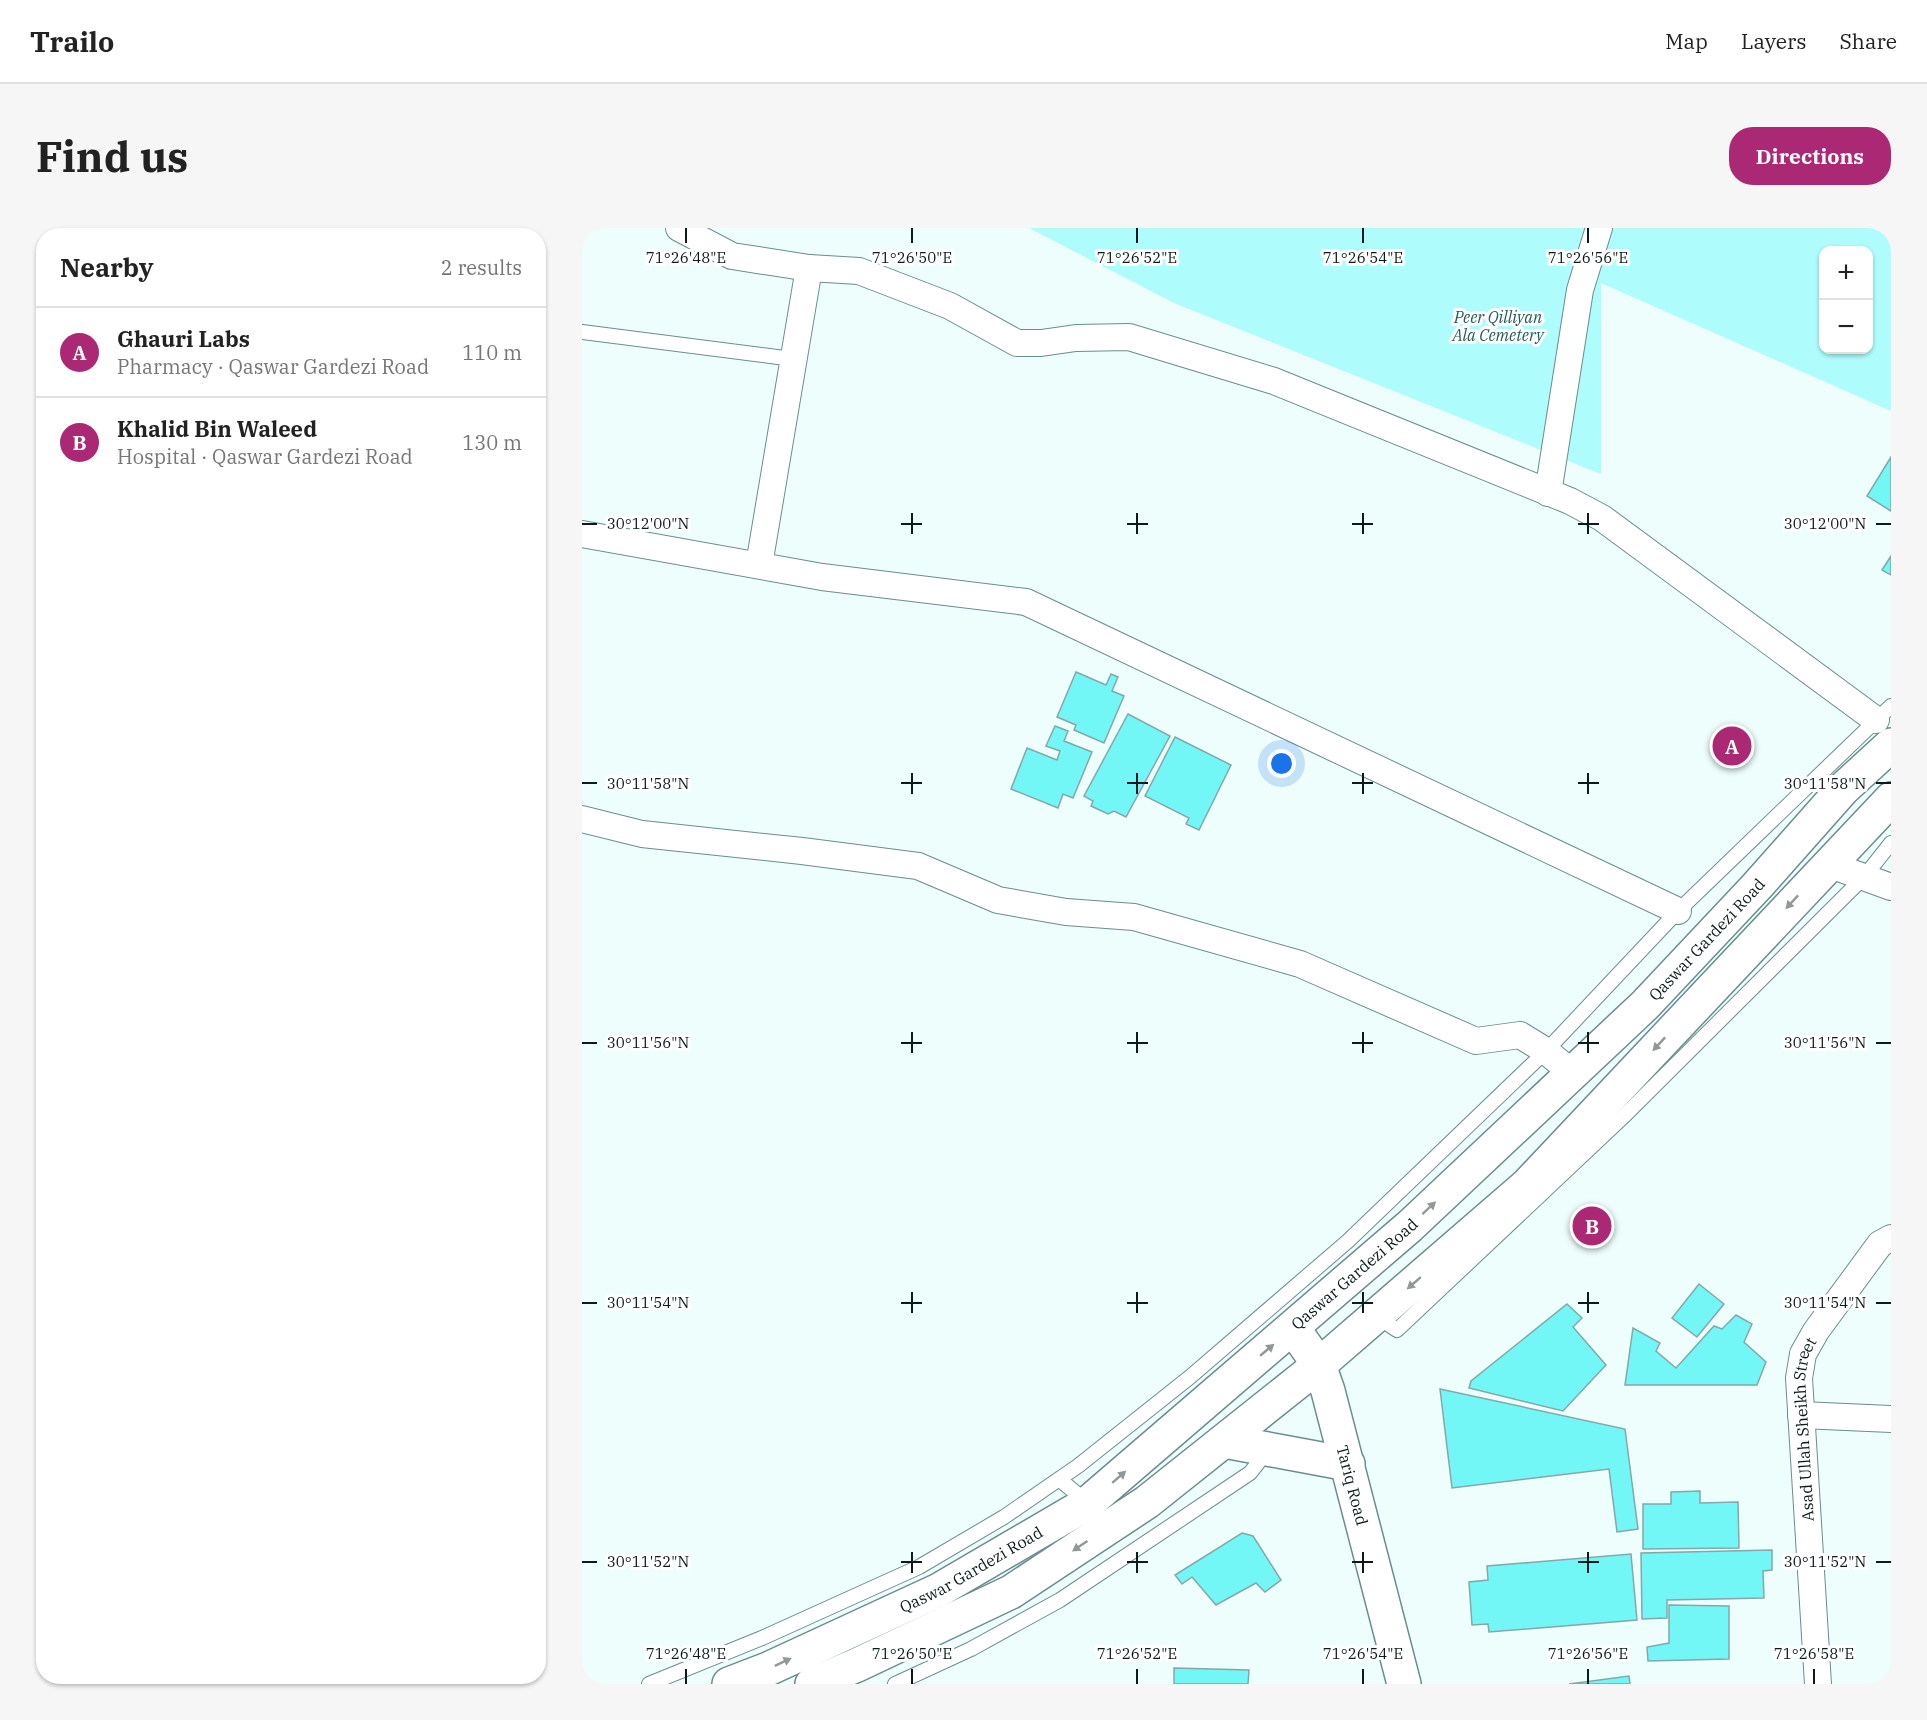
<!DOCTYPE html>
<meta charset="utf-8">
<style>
body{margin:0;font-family:"IBM Plex Serif",serif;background:#f6f6f6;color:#222}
.controls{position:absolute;right:18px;top:18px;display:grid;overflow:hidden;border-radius:12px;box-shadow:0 2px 4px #0004}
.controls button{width:54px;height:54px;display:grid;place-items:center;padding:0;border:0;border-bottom:2px solid #e0e0e0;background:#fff;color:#222;font:30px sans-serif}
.you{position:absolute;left:700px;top:536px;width:21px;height:21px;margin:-15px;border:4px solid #fff;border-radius:50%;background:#1a73e8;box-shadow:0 0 0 9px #1a73e833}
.badge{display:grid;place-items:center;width:39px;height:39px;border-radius:50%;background:#ab2874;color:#fff;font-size:20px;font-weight:700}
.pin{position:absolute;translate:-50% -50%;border:3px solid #fff;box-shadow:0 2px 6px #0006}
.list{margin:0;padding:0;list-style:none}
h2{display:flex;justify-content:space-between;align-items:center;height:78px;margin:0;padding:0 24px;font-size:26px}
h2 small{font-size:20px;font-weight:400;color:#767676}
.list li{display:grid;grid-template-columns:39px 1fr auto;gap:18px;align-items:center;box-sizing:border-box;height:90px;padding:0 24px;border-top:2px solid #e0e0e0}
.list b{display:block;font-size:22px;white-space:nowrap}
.list p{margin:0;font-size:20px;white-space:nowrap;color:#767676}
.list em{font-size:20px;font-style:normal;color:#767676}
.map{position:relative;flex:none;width:1309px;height:1456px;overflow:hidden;border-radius:24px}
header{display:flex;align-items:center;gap:36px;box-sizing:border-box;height:84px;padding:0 30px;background:#fff;border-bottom:2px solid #e0e0e0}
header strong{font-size:28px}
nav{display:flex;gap:33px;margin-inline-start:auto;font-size:21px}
.intro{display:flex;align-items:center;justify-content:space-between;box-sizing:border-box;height:144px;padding:0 36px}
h1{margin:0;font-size:42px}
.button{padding:15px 27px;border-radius:24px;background:#ab2874;color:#fff;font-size:21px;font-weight:700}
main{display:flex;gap:36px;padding:0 36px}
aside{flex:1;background:#fff;border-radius:24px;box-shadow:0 2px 4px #0004}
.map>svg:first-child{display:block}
.green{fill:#aefcfb;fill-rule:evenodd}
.building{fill:#73f7f6;stroke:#83a8a8;stroke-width:1.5}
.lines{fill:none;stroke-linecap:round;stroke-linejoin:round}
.service-casing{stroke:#698d8d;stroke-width:16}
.minor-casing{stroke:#698d8d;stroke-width:28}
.tertiary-casing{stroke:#698d8d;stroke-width:36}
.secondary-casing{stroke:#698d8d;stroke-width:36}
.service{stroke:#fff;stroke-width:14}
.minor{stroke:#fff;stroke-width:26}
.tertiary{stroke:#fff;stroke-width:33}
.secondary{stroke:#fff;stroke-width:33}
.oneway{fill:#929898}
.ticks{fill:none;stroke:#0c1b1a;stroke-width:2}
.labels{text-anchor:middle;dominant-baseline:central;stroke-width:6;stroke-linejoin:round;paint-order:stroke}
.park-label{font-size:16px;font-style:italic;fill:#235c5c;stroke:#fff}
.street-label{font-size:16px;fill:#0c1b1a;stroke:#fff}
.ticks-label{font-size:15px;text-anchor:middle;fill:#0c1b1a;stroke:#fff;stroke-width:6;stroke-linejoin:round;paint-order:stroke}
</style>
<header>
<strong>Trailo</strong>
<nav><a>Map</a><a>Layers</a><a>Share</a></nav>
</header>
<div class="intro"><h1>Find us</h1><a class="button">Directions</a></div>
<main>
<aside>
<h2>Nearby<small>2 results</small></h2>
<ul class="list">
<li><span class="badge">A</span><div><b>Ghauri Labs</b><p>Pharmacy · Qaswar Gardezi Road</p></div><em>110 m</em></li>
<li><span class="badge">B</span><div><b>Khalid Bin Waleed</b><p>Hospital · Qaswar Gardezi Road</p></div><em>130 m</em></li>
</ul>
</aside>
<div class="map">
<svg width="1309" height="1456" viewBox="0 0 1309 1456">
<rect width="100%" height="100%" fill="#eefefd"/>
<!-- green -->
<path class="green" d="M447 0H1309V183L1019 55V246L592 75ZM1242 22H1286V122H1242Z"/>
<!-- building -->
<path class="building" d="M1309 229V283L1285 268Z
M1309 328V347L1300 342Z
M494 444 524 457 529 446 536 449 530 463 542 468 522 515 492 502 494 497 475 489Z
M546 486 588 508 544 589 532 583 526 586 509 578 511 573 502 568Z
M473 498 486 503 482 513 510 524 491 570 481 566 476 580 429 561 445 520 475 532 478 523 464 518Z
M593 509 649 537 617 602 604 596 607 590 563 568Z
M1117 1056 1142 1076 1115 1109 1090 1090Z
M985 1076 1000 1090 991 1099 1024 1137 981 1183 887 1160 889 1153Z
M1154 1087 1170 1096 1162 1114 1184 1134 1175 1157H1043L1051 1100 1078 1115 1074 1123 1094 1140 1132 1098 1140 1101Z
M858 1161 1043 1201 1056 1301 1035 1304 1027 1241 870 1260Z
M1118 1263V1275L1156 1274 1157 1320 1061 1321V1276H1089V1264Z
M660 1305 671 1308 699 1352 683 1364 674 1355 634 1377 610 1349 600 1356 593 1347Z
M1190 1322V1342L1181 1343 1182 1370 1085 1372V1390L1060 1391 1059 1325Z
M1049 1326 1055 1392 907 1404 906 1396 890 1397 887 1354 906 1352 905 1338Z
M1087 1377 1147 1378V1431L1066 1433 1065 1419 1087 1415Z
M592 1440 667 1442 666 1456H592Z
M1047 1448 1048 1456H987Z"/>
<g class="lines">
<!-- service casing -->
<g class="service-casing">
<path id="service" d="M0 104 211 131
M794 1088 815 1102 1041 889 1282 649 1309 615
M477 1251 506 1275
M67 1456 180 1410 337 1339 422 1289 496 1238 608 1149 766 1013 964 823 1096 683 1309 478
M313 1456 389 1421 478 1372 668 1245 676 1235 678 1220"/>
</g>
<!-- minor casing -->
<g class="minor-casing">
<g id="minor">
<path d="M97 0 150 28 227 40 277 43 368 78 435 115H459L494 110 547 109 692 153 988 273 1020 290 1294 492"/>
<path d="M966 265 998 62 1017 0"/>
<path d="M0 306 240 349 444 374 1096 683"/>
<path d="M177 337 227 40"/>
<path d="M0 591 60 606 220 623 336 638 416 672 484 684 552 689 718 736 894 813 938 807 964 823 990 845"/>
<path d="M1246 636 1309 659"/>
<path d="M1219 1187 1309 1191"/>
<path id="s1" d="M1236 1456 1217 1150 1221 1126 1234 1103 1298 1016 1309 1010"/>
</g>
</g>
<!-- tertiary casing -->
<g class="tertiary-casing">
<g id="tertiary">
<path id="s2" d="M711 1100 737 1137 746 1163 822 1456"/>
</g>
</g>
<!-- secondary casing -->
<g class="secondary-casing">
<g id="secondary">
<path d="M642 1213 766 1236"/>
<path id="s3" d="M147 1456 186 1441 357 1362 506 1275 828 998 1063 777 1175 658 1261 561 1309 517"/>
<path d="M230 1456 275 1437 429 1364 565 1274 737 1137 945 957 1309 571"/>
</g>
</g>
<!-- service -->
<use href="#service" class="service"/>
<!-- minor -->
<use href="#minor" class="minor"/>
<!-- tertiary -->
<use href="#tertiary" class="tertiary"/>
<!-- secondary -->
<use href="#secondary" class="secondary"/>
</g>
<!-- one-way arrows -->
<defs><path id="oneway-solid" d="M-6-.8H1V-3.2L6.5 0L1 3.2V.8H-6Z" transform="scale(1.5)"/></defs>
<g class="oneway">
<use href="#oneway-solid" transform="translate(1210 674) rotate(133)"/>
<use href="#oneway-solid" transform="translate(1077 816) rotate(133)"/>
<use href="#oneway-solid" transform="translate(847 980) rotate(-43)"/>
<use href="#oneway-solid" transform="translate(832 1055) rotate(139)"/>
<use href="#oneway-solid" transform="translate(685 1122) rotate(-40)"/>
<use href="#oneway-solid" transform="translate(537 1249) rotate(-41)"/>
<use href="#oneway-solid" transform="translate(498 1318) rotate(146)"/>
<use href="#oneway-solid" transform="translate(201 1434) rotate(-25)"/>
</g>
<!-- ticks -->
<path class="ticks" d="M104 0V15M330 0V15M555 0V15M781 0V15M1006 0V15M330 285V306M555 285V306M781 285V306M1006 285V306M0 296H15M319 296H340M545 296H566M770 296H791M996 296H1017M1294 296H1309M330 545V566M555 545V566M781 545V566M1006 545V566M0 555H15M319 555H340M545 555H566M770 555H791M996 555H1017M1294 555H1309M330 804V825M555 804V825M781 804V825M1006 804V825M0 815H15M319 815H340M545 815H566M770 815H791M996 815H1017M1294 815H1309M330 1064V1085M555 1064V1085M781 1064V1085M1006 1064V1085M0 1075H15M319 1075H340M545 1075H566M770 1075H791M996 1075H1017M1294 1075H1309M330 1324V1345M555 1324V1345M781 1324V1345M1006 1324V1345M0 1334H15M319 1334H340M545 1334H566M770 1334H791M996 1334H1017M1294 1334H1309M104 1441V1456M330 1441V1456M555 1441V1456M781 1441V1456M1006 1441V1456M1232 1441V1456"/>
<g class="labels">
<!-- park labels -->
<g class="park-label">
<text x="916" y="89">Peer Qilliyan<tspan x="916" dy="18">Ala Cemetery</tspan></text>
</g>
<!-- street labels -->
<g class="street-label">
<text stroke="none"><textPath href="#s3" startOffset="1240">Qaswar Gardezi Road</textPath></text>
<text stroke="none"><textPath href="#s3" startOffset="754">Qaswar Gardezi Road</textPath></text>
<text stroke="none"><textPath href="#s1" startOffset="256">Asad Ullah Sheikh Street</textPath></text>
<text stroke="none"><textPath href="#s2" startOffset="170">Tariq Road</textPath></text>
<text stroke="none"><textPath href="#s3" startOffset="268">Qaswar Gardezi Road</textPath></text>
</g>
</g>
<g class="ticks-label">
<text x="104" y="35">71°26'48"E</text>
<text x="330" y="35">71°26'50"E</text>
<text x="555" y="35">71°26'52"E</text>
<text x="781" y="35">71°26'54"E</text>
<text x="1006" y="35">71°26'56"E</text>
<text x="66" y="301">30°12'00"N</text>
<text x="1243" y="301">30°12'00"N</text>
<text x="66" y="561">30°11'58"N</text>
<text x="1243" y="561">30°11'58"N</text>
<text x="66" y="820">30°11'56"N</text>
<text x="1243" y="820">30°11'56"N</text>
<text x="66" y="1080">30°11'54"N</text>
<text x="1243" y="1080">30°11'54"N</text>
<text x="66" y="1339">30°11'52"N</text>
<text x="1243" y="1339">30°11'52"N</text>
<text x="104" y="1431">71°26'48"E</text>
<text x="330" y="1431">71°26'50"E</text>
<text x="555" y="1431">71°26'52"E</text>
<text x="781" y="1431">71°26'54"E</text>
<text x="1006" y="1431">71°26'56"E</text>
<text x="1232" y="1431">71°26'58"E</text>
</g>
</svg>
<div class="controls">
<button>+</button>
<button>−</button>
</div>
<div class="you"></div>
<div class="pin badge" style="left:1150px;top:518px">A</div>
<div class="pin badge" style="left:1010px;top:998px">B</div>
</div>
</main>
